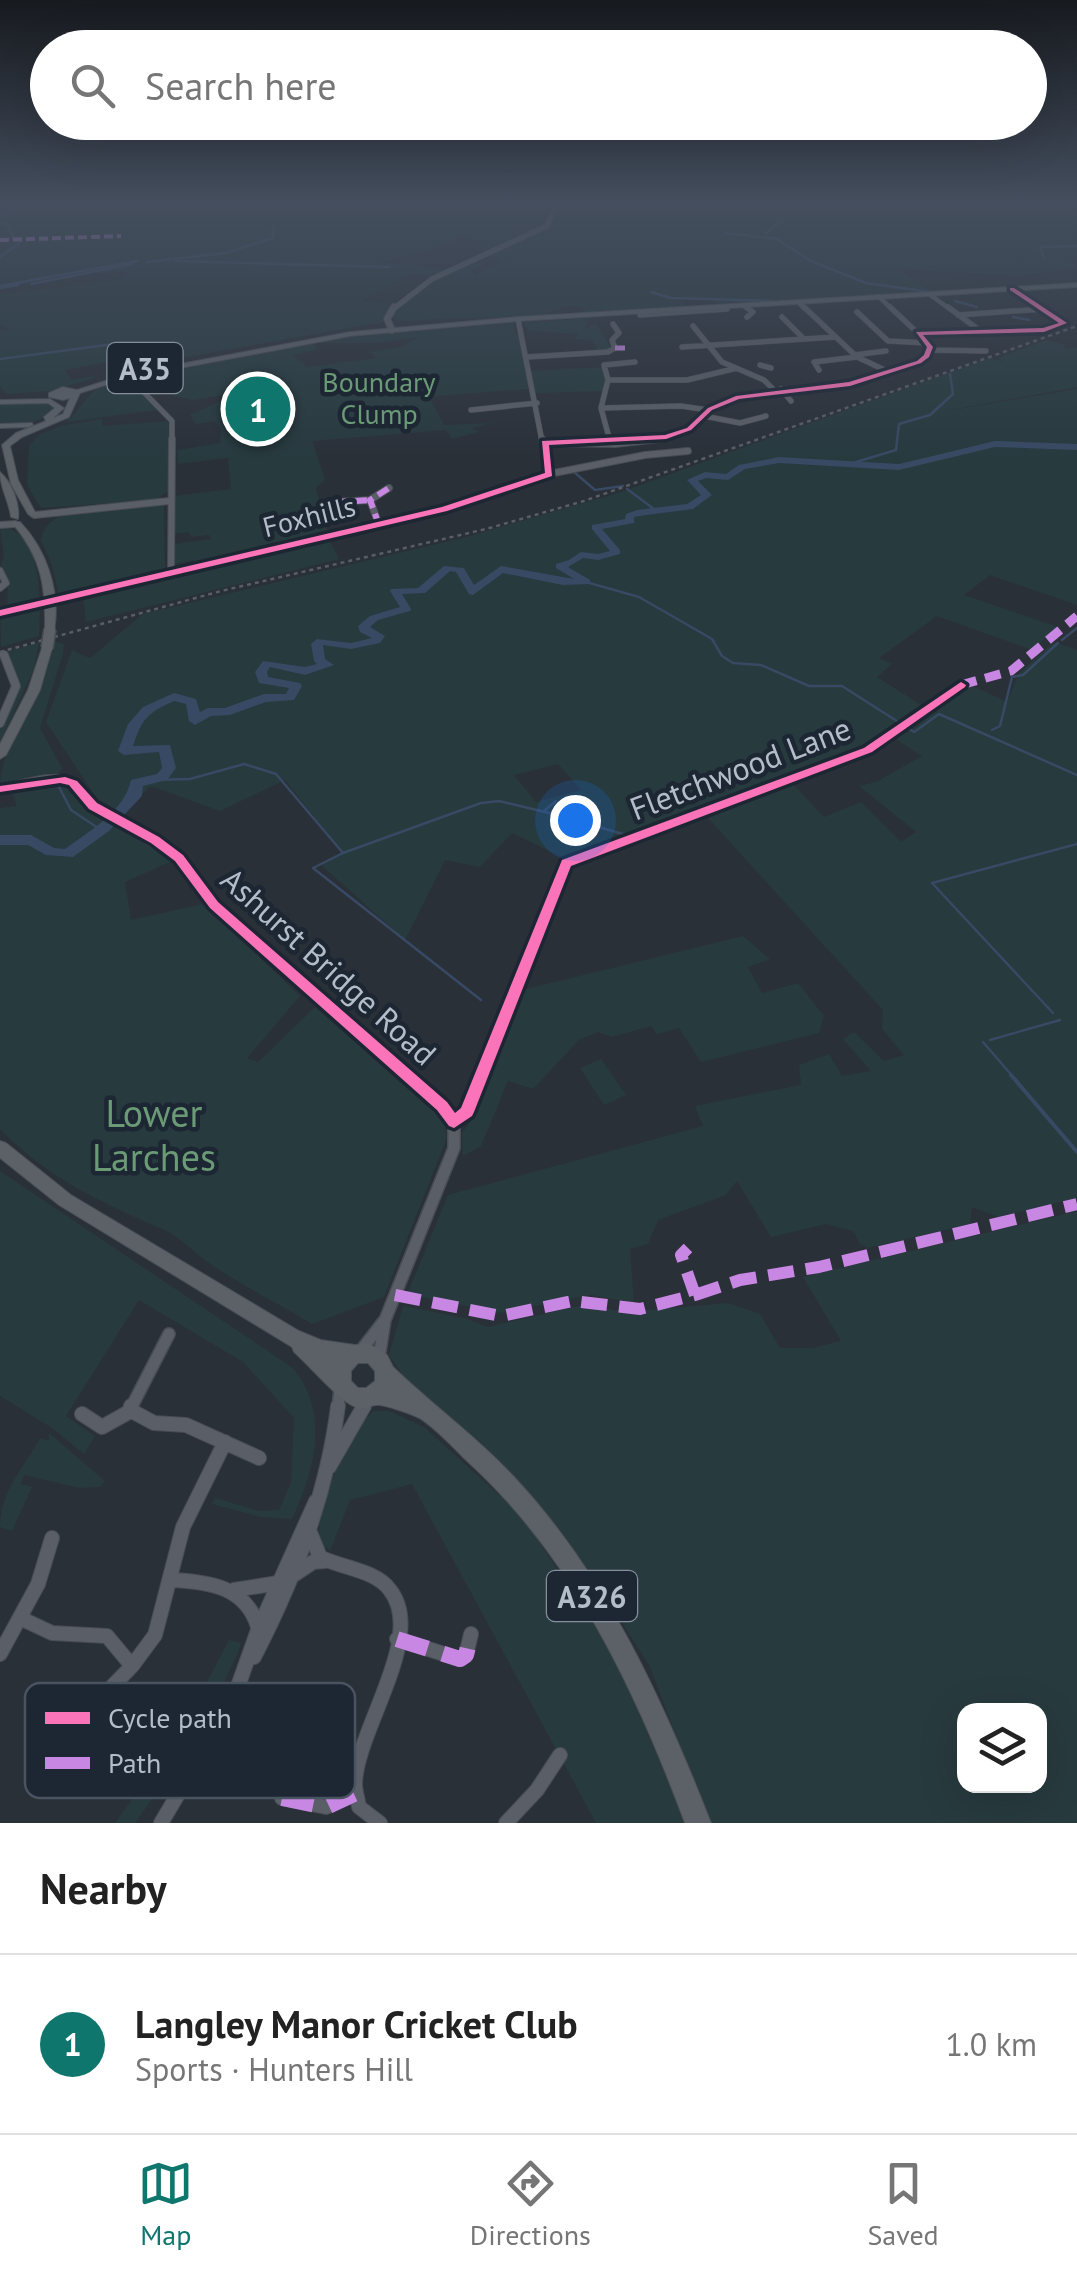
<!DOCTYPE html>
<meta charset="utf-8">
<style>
body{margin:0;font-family:"PT Sans",sans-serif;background:#f6f6f6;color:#222}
.controls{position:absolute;right:30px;bottom:30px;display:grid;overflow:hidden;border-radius:20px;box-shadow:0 10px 40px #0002}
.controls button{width:90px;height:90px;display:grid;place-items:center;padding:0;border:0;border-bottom:2px solid #e0e0e0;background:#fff;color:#222;font:50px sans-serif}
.you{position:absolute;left:575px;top:820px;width:35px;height:35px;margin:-25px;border:8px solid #fff;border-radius:50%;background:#1a73e8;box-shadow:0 0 0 15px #1a73e833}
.badge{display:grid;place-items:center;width:65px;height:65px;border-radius:50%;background:#0f766e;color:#fff;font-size:32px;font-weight:700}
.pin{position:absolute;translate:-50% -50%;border:5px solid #fff;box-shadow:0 2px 10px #0006}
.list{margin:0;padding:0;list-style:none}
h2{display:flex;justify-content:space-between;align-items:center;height:130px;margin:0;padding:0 40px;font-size:42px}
h2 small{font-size:32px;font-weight:400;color:#767676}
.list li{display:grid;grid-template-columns:65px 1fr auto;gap:30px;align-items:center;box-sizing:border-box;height:180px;padding:0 40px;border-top:2px solid #e0e0e0}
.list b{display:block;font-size:38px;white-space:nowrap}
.list p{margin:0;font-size:32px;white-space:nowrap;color:#767676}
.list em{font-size:32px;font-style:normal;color:#767676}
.icon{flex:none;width:55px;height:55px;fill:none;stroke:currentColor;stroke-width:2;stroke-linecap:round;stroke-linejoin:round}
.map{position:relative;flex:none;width:1077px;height:1823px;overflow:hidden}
.search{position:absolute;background:#fff;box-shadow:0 10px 40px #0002;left:30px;right:30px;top:30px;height:110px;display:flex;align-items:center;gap:25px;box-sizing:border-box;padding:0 35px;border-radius:55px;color:#767676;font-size:38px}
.sheet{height:310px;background:#fff}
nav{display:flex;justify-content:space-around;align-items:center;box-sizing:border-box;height:140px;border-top:2px solid #e0e0e0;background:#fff;font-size:28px;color:#767676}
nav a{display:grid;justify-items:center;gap:5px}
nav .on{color:#0f766e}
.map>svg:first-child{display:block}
.green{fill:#273a3e;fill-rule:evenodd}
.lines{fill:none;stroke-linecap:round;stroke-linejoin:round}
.stream-far1{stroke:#384963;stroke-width:2.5}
.stream{stroke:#384963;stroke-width:4}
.river{fill:#384963;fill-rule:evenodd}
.minor-far6-casing{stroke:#484c53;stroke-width:5}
.minor-far5-casing{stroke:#484c53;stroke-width:6}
.minor-far4-casing{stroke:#484c53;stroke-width:8}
.minor-far3-casing{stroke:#484c53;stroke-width:10}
.minor-far2-casing{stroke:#484c53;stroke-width:11}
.minor-far1-casing{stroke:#484c53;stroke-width:14}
.minor-casing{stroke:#484c53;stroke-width:16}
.tertiary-far1-casing{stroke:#484c53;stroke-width:6}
.tertiary-casing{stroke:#484c53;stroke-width:8}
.primary-casing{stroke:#484c55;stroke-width:2}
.minor-far6{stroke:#5a5e66;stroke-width:4}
.minor-far5{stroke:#5a5e66;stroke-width:5}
.minor-far4{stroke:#5a5e66;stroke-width:6}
.minor-far3{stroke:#5a5e66;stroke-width:8}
.minor-far2{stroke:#5a5e66;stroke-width:9}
.minor-far1{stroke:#5a5e66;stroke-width:11}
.minor{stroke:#5a5e66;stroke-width:14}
.tertiary-far1{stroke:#5a5e66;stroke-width:5}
.tertiary{stroke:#5a5e66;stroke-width:6}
.primary{fill:#5c6168;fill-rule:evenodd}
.rail{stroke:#595d64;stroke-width:2.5;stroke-dasharray:4 4;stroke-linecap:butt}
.primary-bridge-casing{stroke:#484c55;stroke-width:14;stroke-linecap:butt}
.primary-bridge{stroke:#5c6168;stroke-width:11}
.quiet-far5{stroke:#c787e3;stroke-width:4;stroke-dasharray:9 4;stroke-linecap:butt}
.quiet-far4{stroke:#c787e3;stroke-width:5;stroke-dasharray:10 5;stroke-linecap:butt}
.quiet-far3{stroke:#c787e3;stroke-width:6;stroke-dasharray:12 6;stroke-linecap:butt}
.quiet-far2{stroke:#c787e3;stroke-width:9;stroke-dasharray:16 9;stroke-linecap:butt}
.quiet-far1{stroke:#c787e3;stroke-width:12;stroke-dasharray:26 12;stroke-linecap:butt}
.quiet{stroke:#c787e3;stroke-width:16;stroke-dasharray:32 16;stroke-linecap:butt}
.cycleway-casing{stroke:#1d2633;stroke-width:7}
.cycleway{fill:#fb73b8;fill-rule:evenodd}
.labels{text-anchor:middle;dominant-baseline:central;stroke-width:9;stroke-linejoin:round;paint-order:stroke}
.far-park-label{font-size:28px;fill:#6b9a76;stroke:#1d2633}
.far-street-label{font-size:28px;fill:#b4bcc9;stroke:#1d2633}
.shield{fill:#1d2633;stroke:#878f9c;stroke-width:2.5}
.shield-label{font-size:30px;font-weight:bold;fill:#b4bcc9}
.street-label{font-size:32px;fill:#b4bcc9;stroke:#1d2633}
.near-park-label{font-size:38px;fill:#6b9a76;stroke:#1d2633}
.key{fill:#1d2633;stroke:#4a5360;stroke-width:2.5}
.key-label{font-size:28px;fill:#b4bcc9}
</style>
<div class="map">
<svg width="1077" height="1823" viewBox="0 0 1077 1823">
<rect width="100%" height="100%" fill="#2a3038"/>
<!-- green -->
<path class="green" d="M0 204H552L542 227 522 225 508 233 524 237 550 226 559 204 976 207 942 213 946 215 985 206 976 204H1077V259H1070L1077 268 1017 276 897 269 936 293 718 304 714 299 682 297 685 306 581 313 584 308C570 303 558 308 545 315L398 321 391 315 393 306C416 285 461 265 490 261L472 270 475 275 503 261 482 256 492 250 475 248 484 242 459 236 438 247 381 263H411L445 271 418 279 430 275 411 274 362 300 390 304 383 322 181 358 177 354 170 356 174 360 151 365 145 356 127 351 126 358 65 370 71 380 96 376 92 379 50 391 6 394 0 386V331L10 329 0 326V295L122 279 130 272 86 274 0 288V241L8 240 0 239Z
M588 318 586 331 590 325H597L612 349 607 351 558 355 598 349 592 340 574 339 578 334 528 331 524 323Z
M513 323 515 334 521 336 529 373 528 389 422 397 431 401 444 425 493 423 472 428 479 432 452 439 446 430 312 441 325 480 316 488 329 537 200 568 193 560 175 564 174 544 211 539 209 535 191 537 189 532 174 534V496L231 489 228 458 178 464 177 450 220 443 221 429 214 421 196 424 190 415 227 398 224 395 193 400 174 396 169 389 148 393 135 379 336 338ZM418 337 401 347 371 352 377 358 307 367 292 355 315 350V343H377Z
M1046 340 1063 344 1066 349 1077 348V387L940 412 1077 389V605L990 575 964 595 1058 627 1032 650 937 616 879 658 892 664 877 677 921 705 878 740H871L835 760 564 858 512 833 480 867 445 860 405 940 320 864 342 852 285 780 220 811 151 786 122 813 98 800 46 722 72 650 90 658 143 614 466 537 618 493 990 358 1003 362 998 358ZM558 764 581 790 536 802 514 775Z
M605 367 608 376 603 391 535 393 530 371Z
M118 381 131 382 158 410 65 422C91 402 81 391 118 381Z
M46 401 56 408C42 424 21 425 0 425V403Z
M102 419 103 426 172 421 170 490 155 500 41 508 27 485 29 446 39 435 60 426Z
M111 506H164L165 572 59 597 52 565 41 540C46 509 86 511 111 506Z
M0 528C44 527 41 607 39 636L1 647 0 610 7 608 8 583 0 568 4 556Z
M329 540 339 559 86 622 83 597Z
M53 641 64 644 63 654 40 728 62 768 57 776 0 787C0 740 45 692 53 641Z
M39 642 34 669 0 742V723L19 686 7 652Z
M1054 642 1077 650V1198L998 1217 972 1207 970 1224 868 1248 860 1244 853 1231 826 1224 771 1237 737 1181 726 1195 658 1220 648 1244 630 1249 634 1303 590 1295 501 1313 411 1295 408 1292 448 1195 703 1126 695 1106 801 1085 799 1065 829 1054 842 1076 871 1071 843 1039 854 1032 884 1061 904 1055 882 1029 883 1010 707 817 793 784 824 817 861 802 901 842 916 832 859 786 876 782 922 756 894 738C926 726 941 698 973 686L1007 702 1019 673Z
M49 782 66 784 93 806 179 858 125 882 131 920 203 904 300 996 247 1058 258 1062 315 1007 444 1121 447 1138 384 1297 312 1324C277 1303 239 1284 206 1261 192 1251 178 1235 162 1229 100 1202 49 1179 0 1129V808L17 806 11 790Z
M743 936 770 959 748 967 762 993 798 983 824 1016 819 1033 701 1062 679 1028 657 1034 651 1026 612 1037 598 1032 579 1040 533 1089 508 1081 481 1146 463 1156 462 1133 473 1117 522 990Z
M601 1059 626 1095 604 1105 580 1068Z
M0 1171 293 1368C330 1413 315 1470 292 1519L261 1517 212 1504 215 1498 259 1511 279 1510 291 1483 294 1418 243 1362 139 1300 66 1416 95 1436 84 1454 52 1428 0 1396Z
M1077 1211V1823H709L650 1667 604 1594 505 1467 409 1384 389 1355 403 1306 465 1318 487 1327 583 1305 627 1312 728 1303 760 1314 780 1348H812L841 1341 803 1277ZM964 1710H1040V1786H964Z
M374 1411H389L424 1427 520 1514 612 1650 686 1823H596L412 1484 350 1500 330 1551 321 1544C310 1515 351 1429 374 1411Z
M49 1433 105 1481 100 1487 80 1488 24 1475 21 1484 32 1487 12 1531 0 1527C0 1490 25 1467 40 1438L49 1441Z
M229 1640 241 1643 237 1655 200 1732 135 1823H115L180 1733Z"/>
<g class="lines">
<!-- stream-far1 -->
<path class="stream-far1" d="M816 211 863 204
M0 216 28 204
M0 223 7 224 14 238
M726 233 777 239 811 261 866 283 930 292
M766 233 780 222
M0 257 22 241
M1044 258 1040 247 1077 246
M176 261 389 267
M147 262 226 253 273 238V226
M31 284 133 264
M0 286 137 261
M0 288 18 285
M651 292 671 298 772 301
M955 301 977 307
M1013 317 1029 320
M0 359 114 344
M846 465 896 450 899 424 930 415 953 394 950 374
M574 472 595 490 623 486
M627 489 658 512
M586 582 639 597 712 639 722 656 733 663 761 665 809 686H842L914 732 939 714 1077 775
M1062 640 1077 628
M992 730 1000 726 1012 677 1023 675 1058 643
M153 780 190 779 244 764 276 774 343 853 313 868 481 1000
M59 787 71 810 101 830
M545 810 556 801
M585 823 626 835
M343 853 481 803 499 801 574 819
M1053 1013 932 883 1077 844
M990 1040 1060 1020
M983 1042 1014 1078"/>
<!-- stream -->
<path class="stream" d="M1011 1075 1077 1152"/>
<!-- river -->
<path class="river" d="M995 441 1077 444V450L995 447 899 470 779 463 745 469 728 480 706 478 698 481 712 495 693 509 639 516 634 517V523L602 529 620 550V554L598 560 583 558 568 567 590 580V584L563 585 503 573 473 595 469 594 456 572 450 571 425 593 402 594 411 609 410 611 378 620 370 627 385 636 380 643 351 649 323 645 325 659 334 665 305 675 270 667 267 672 268 677 300 683 302 686 294 700 266 702 230 715 211 716 195 725 189 721 186 704 174 701C147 713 142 719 133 746L170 745 176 768 167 780 143 786 142 796 109 831 73 857 46 855 28 845H0V835H31L54 848 65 849C90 831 125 810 131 780L157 774 162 768 159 752 124 755 118 751 128 724 143 707 174 693 196 699 200 712 208 708H225L264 694H286L289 688 259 683 255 672 263 661 305 667 317 664 314 661 311 644 317 639 351 643 372 638 360 632 358 626 370 616 400 607 390 591 391 589 418 588 444 566 464 568 474 585 501 566 574 579 556 568V564L569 560 581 552 598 554 610 551 592 529V525L625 519 626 514 637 510 687 504 701 495 687 480 705 472 726 474 739 465 779 457 899 464Z"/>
<!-- minor-far6 casing -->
<g class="minor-far6-casing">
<path id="minor-far6" d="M1012 289 1044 310
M929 294 951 310
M879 297 893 310
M798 302 806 310
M742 305 750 310
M715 310 727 309
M1031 310 1043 309"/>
</g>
<!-- minor-far5 casing -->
<g class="minor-far5-casing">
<path id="minor-far5" d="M746 307 753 312 747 317
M804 307 857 357 889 372
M890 307 922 337
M948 307 979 330
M857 312 888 341 928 343
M640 315 727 309
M958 315 1043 309
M782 317 804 339
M518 319 542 441
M693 326 722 362 764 380 774 390
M918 333 1044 330 1064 323 1040 307
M682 347 835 337
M930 350 986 351
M854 355 886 351
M527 357 608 352 615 348 612 340 619 333 613 324
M760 365 771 368
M819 370 814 362 857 357
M131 379 172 421V441
M608 380H687L733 369
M781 389 791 401
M601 408 681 406 708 410
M471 410 537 403
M704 416 740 423 766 416
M610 441 601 408 608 380 604 365 635 362
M645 441 682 432 712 408 733 399 867 380 909 367 927 356 928 343"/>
</g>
<!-- minor-far4 casing -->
<g class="minor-far4-casing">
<path id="minor-far4" d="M542 439 549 474
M545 443 615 444 659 439
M337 502 370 500
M35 515 169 501
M0 525 15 524
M379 525 370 500 389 488
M0 571 6 583 0 588
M171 573 172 439
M78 595 444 509 549 474 645 455 688 451"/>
</g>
<!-- minor-far3 casing -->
<g class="minor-far3-casing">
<path id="minor-far3" d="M0 723 16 686 4 655
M0 789C18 786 57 772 73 783 87 792 94 807 110 815
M694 815 868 750 961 685"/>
</g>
<!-- minor-far2 casing -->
<g class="minor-far2-casing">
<path id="minor-far2" d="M105 813 179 858 214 905 410 1078
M481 1078 566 863 700 813"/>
</g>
<!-- minor-far1 casing -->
<g class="minor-far1-casing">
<path id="minor-far1" d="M407 1075 454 1122
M454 1122 467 1112 482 1075
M359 1353 383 1322
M379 1358 385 1320 454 1148V1122
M131 1408 169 1334
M338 1408 340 1388
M362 1408 368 1398"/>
</g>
<!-- minor casing -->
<g class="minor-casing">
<path id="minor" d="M130 1410 154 1423 186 1425 259 1458
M82 1414 102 1427 129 1412 131 1406
M329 1467 364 1406
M309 1530 320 1557C341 1568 376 1570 390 1590 427 1637 356 1730 355 1784 355 1791 358 1800 359 1807L380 1823
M292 1576 313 1562 325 1561
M173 1580C210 1582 246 1587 258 1627
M234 1590 278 1583
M20 1618 52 1633 107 1636 132 1666 101 1698 76 1745
M397 1639 460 1659 466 1655 471 1634
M0 1654 38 1584 52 1538
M254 1657C295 1578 327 1495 338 1406
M132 1666 155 1635 183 1527 225 1442
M49 1744 80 1746 97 1763
M282 1798 326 1807 354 1794
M161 1823 232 1703 258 1630 316 1501
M506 1823 537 1790 560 1755"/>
</g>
<!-- tertiary-far1 casing -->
<g class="tertiary-far1-casing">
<path id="tertiary-far1" d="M392 310 432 279 547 226 556 204"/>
</g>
<!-- tertiary casing -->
<g class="tertiary-casing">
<path id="tertiary" d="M392 330 387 319 394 307"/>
</g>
<!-- primary casing -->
<g class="primary-casing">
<path id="primary" d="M1077 283V287L518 321 350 336 128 378 80 393 69 417 22 437 10 446 18 480 36 514 32 517 28 514 11 484 2 445 16 433 46 421 44 417 55 408 48 403 0 404V400L50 399 64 408 53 418 63 414 70 398 63 400 49 397V393L63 387 77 390 127 374 350 332 518 317Z
M32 423 33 425 29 427 0 428V424Z
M0 472C12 483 20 503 18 519L11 517C9 501 0 488 0 472Z
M14 522H20C47 550 61 593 54 631H46L45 629C46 586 41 557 13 524Z
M47 645 52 648 40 690 6 755 0 759V744L28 690 42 648Z
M0 1141 6 1143 71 1195 299 1331 321 1340 355 1345 367 1344 378 1348 387 1355 393 1367 407 1380C443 1413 482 1442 515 1478 607 1577 662 1698 711 1823H685C635 1689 573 1557 466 1460 452 1446 437 1430 421 1419 415 1415 386 1405 378 1405 370 1405 365 1410 356 1407 341 1403 308 1364 294 1352L292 1347 59 1205 0 1158ZM358 1363H368L375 1371V1381L366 1388H358L351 1381V1371Z"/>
</g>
<!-- minor-far6 -->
<use href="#minor-far6" class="minor-far6"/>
<!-- minor-far5 -->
<use href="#minor-far5" class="minor-far5"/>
<!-- minor-far4 -->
<use href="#minor-far4" class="minor-far4"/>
<!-- minor-far3 -->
<use href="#minor-far3" class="minor-far3"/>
<!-- minor-far2 -->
<use href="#minor-far2" class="minor-far2"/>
<!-- minor-far1 -->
<use href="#minor-far1" class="minor-far1"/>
<!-- minor -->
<use href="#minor" class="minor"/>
<!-- tertiary-far1 -->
<use href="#tertiary-far1" class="tertiary-far1"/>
<!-- tertiary -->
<use href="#tertiary" class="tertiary"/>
<!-- primary -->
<use href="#primary" class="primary"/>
<!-- rail -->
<path class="rail" d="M0 652 221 591 486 529 584 501 1077 326"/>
<!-- primary-bridge casing -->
<g class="primary-bridge-casing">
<path id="primary-bridge" d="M47 648 50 629"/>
</g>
<!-- primary-bridge -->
<use href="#primary-bridge" class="primary-bridge"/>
<!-- quiet-far5 -->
<path class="quiet-far5" d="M0 240 121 236"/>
<!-- quiet-far4 -->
<path class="quiet-far4" d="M615 348H627"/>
<!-- quiet-far3 -->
<path class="quiet-far3" d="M337 502 370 500
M379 525 370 500 389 488"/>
<!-- quiet-far2 -->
<path class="quiet-far2" d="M961 685 1011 671 1077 616"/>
<!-- quiet-far1 -->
<path class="quiet-far1" d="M395 1295 501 1316 573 1301 640 1309 695 1295 681 1255 688 1248
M695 1295 740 1280 819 1267 1077 1204"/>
<!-- quiet -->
<path class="quiet" d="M397 1639 460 1659 466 1655 471 1634
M282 1798 326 1807 354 1794"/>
<!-- cycleway casing -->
<g class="cycleway-casing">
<path id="cycleway" d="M1010 288H1014L1067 323 1044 332 923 335 933 347 929 357 921 363 850 386 739 399 712 410 691 430 666 439 549 445 552 476 447 511 0 616V610L442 507 545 473 542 441 665 435 687 428 708 408 736 396 849 382 917 361 924 355 927 347 916 332 1043 328 1059 323 1010 290Z
M961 682 966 685 965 687 872 752 571 866 474 1112 472 1116 454 1128 449 1126 437 1110 210 908 175 861 151 843 89 809 69 785 60 783 0 792V786L65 777 77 781 97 803 159 837 183 855 218 902 447 1102 455 1113 461 1108 562 860 864 748Z"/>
</g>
<!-- cycleway -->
<use href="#cycleway" class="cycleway"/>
</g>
<!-- sky -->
<linearGradient id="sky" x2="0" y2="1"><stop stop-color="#171a1f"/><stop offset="0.44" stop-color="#444e5e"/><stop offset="1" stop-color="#444e5e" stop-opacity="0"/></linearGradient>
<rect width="1077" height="459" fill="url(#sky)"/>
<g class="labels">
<!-- far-park labels -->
<g class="far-park-label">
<text x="379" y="381">Boundary<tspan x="379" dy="32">Clump</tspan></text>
</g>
<!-- far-street labels -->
<g class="far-street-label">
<text transform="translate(309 516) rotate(-14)">Foxhills</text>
</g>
<!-- shield labels -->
<g class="shield">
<rect x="107.5" y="343" width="75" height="50" rx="8"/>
<rect x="547" y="1571" width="90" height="50" rx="8"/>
</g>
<g class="shield-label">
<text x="145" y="368">A35</text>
<text x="592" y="1596">A326</text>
</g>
<!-- street labels -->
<g class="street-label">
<text transform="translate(740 768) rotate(-21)">Fletchwood Lane</text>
<text transform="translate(329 966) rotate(42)">Ashurst Bridge Road</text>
</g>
<!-- near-park labels -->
<g class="near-park-label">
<text x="154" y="1112">Lower<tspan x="154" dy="44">Larches</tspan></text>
</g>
</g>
<!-- legend -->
<rect x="25" y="1683" width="330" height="115" rx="15" class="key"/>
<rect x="45" y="1712" width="45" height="12" fill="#fb73b8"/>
<rect x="45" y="1757" width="45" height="12" fill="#c787e3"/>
<g class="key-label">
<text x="108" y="1728">Cycle path</text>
<text x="108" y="1773">Path</text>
</g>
</svg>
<div class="controls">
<button><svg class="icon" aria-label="layers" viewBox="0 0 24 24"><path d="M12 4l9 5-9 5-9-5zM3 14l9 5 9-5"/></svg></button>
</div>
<div class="you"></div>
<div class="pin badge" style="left:258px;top:409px">1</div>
<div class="search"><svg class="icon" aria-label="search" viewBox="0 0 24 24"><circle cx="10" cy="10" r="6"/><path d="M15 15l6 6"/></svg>Search here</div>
</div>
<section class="sheet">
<h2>Nearby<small></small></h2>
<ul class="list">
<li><span class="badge">1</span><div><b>Langley Manor Cricket Club</b><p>Sports · Hunters Hill</p></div><em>1.0 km</em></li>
</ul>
</section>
<nav>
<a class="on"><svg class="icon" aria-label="map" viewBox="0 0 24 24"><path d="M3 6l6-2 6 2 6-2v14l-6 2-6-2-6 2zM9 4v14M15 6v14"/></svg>Map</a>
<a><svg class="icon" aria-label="directions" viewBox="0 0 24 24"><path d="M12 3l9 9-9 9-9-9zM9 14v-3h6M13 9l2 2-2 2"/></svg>Directions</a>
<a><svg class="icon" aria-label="saved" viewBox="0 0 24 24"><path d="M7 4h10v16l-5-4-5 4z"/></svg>Saved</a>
</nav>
